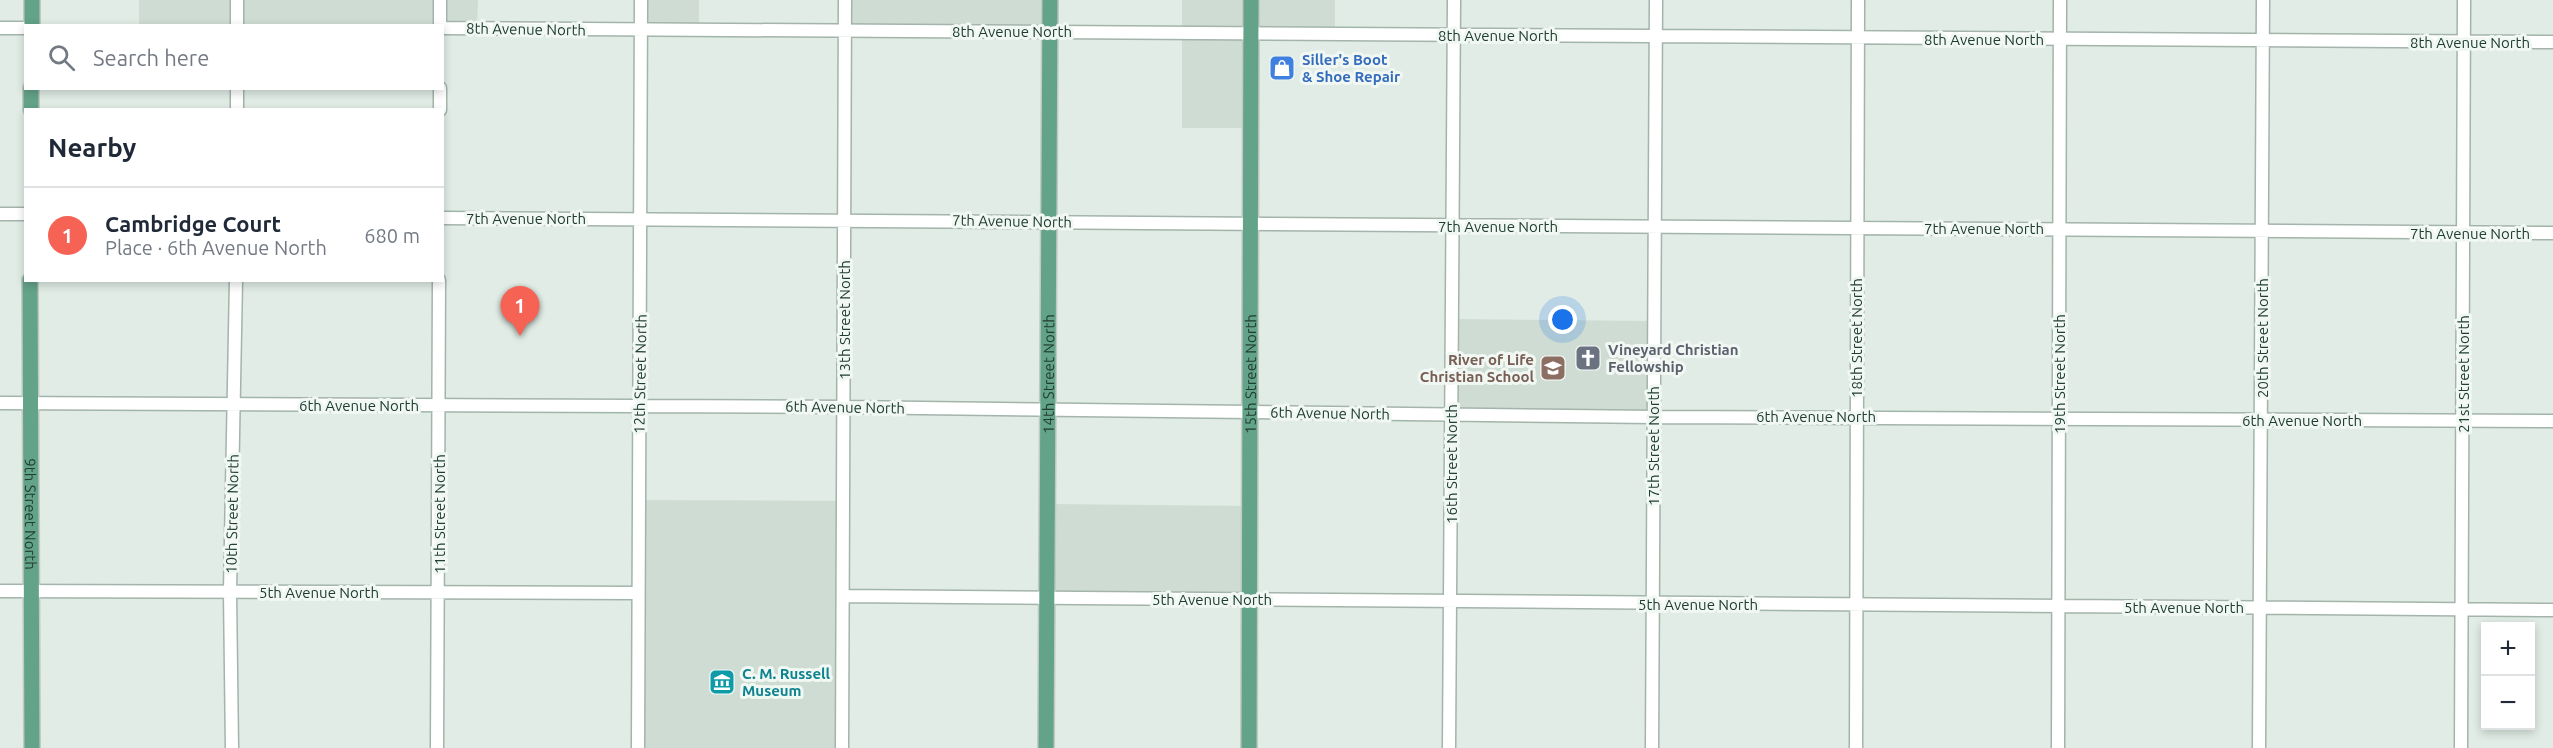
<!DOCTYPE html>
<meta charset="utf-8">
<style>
body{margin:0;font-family:Ubuntu,sans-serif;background:#f2f2f3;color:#1f2937}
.controls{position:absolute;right:18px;bottom:18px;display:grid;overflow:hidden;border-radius:0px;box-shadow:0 3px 9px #0003}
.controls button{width:54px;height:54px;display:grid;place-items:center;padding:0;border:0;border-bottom:2px solid #e0e1e3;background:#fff;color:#1f2937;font:30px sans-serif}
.you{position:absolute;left:1563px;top:320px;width:21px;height:21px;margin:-15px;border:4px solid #fff;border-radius:50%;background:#1a73e8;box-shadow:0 0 0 9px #1a73e833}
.badge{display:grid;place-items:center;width:39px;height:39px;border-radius:50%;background:#f66254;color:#fff;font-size:20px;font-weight:700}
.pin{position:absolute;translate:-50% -50px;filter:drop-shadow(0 2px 3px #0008)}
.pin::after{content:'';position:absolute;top:32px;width:21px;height:18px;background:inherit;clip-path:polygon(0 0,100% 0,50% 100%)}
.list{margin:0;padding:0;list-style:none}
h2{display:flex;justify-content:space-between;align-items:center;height:78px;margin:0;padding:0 24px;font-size:26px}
h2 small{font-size:20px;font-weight:400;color:#747a83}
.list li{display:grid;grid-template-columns:39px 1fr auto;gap:18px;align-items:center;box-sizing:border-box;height:96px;padding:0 24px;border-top:2px solid #e0e1e3}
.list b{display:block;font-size:22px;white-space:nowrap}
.list p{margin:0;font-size:20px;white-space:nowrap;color:#747a83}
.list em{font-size:20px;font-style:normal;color:#747a83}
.icon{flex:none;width:33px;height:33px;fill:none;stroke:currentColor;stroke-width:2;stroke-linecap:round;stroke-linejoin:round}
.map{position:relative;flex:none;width:2553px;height:748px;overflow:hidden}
.search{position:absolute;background:#fff;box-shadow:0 3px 9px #0003;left:24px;top:24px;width:420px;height:66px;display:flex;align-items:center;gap:15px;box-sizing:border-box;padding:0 21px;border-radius:0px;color:#747a83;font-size:22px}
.panel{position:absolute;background:#fff;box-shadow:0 3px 9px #0003;left:24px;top:108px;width:420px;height:174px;border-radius:0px}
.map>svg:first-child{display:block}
.built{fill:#cfdcd4}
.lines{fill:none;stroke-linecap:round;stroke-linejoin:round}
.minor-casing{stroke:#a3b4ab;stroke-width:15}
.major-casing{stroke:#c1c9c5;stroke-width:18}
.minor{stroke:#fff;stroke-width:12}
.major{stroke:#63a389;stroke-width:15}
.labels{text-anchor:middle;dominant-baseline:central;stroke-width:6;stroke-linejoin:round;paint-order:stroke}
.street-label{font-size:15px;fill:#203d31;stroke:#f1f8f3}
.shop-label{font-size:15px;font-weight:bold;fill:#366cbe;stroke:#f1f8f3;text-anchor:start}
.worship-label{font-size:15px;font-weight:bold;fill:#5b616d;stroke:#f1f8f3;text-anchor:start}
.education-label{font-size:15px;font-weight:bold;fill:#785e54;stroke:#f1f8f3;text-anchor:end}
.culture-label{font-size:15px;font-weight:bold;fill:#0d838f;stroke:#f1f8f3;text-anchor:start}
</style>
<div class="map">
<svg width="2553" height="748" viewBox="0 0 2553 748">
<rect width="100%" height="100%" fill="#e0ece5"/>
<!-- built -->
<path class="built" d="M139 0H478L477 29 442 26 139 25Z
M641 0H699V30L641 31Z
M845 0H1050V31L844 30Z
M1182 0H1335V34H1251V128H1182Z
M1452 319 1654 321 1653 417 1451 415Z
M638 500 843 501 842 748H638Z
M1047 504 1250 506 1249 599 1046 598Z"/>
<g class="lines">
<!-- minor casing -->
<g class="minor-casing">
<path id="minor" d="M237 0V26
M440 26V0
M0 28H26
M442 28 2553 42
M237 88V110
M440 88V110
M0 214H26
M442 218 2553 233
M0 403 844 407 1653 417 2553 421
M0 591 638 593
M843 596 2553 610
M232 748 230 592 236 280
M437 748 439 280
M638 748 641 0
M842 748 845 0
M1449 748 1454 0
M1652 748 1656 0
M1856 748 1858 0
M2058 748 2060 0
M2259 748 2263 0
M2461 748 2464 0"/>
</g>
<!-- major casing -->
<g class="major-casing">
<g id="major">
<path d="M32 0V26"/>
<path d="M31 110V88"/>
<path id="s1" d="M30 280 32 748"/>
<path id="s2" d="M1046 748 1050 0"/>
<path id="s3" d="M1249 748 1251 0"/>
</g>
</g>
<!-- minor -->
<use href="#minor" class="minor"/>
<!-- major -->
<use href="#major" class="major"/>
</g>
<!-- icons -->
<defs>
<g id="shop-square" transform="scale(1.35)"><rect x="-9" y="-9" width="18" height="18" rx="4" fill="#3f7fe0" stroke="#f1f8f3"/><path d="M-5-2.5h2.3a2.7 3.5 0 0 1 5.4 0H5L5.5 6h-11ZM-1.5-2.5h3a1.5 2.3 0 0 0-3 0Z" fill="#fff"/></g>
<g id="church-square" transform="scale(1.35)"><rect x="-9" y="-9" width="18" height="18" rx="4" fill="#6b7280" stroke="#f1f8f3"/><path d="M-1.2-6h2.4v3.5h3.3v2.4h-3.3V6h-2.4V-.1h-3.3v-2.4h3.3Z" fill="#fff"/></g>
<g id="school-square" transform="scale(1.35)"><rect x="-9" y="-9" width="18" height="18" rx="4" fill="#8d6e63" stroke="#f1f8f3"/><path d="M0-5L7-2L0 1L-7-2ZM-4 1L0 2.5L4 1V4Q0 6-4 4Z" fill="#fff"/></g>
<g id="museum-square" transform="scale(1.35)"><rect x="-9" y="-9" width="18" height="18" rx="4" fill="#0f9aa8" stroke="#f1f8f3"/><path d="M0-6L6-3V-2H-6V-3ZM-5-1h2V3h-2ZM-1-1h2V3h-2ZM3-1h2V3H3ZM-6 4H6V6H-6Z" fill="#fff"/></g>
</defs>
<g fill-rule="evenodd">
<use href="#shop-square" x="1282" y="68"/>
<use href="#church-square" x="1588" y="358"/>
<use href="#school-square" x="1553" y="368"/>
<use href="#museum-square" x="722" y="682"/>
</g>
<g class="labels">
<!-- street labels -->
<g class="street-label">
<text transform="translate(526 29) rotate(1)">8th Avenue North</text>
<text x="1012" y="31">8th Avenue North</text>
<text x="1498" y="35">8th Avenue North</text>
<text x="1984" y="39">8th Avenue North</text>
<text x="2470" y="42">8th Avenue North</text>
<text x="526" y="218">7th Avenue North</text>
<text transform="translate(1012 221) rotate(1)">7th Avenue North</text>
<text x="1498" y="226">7th Avenue North</text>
<text x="1984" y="228">7th Avenue North</text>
<text x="2470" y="233">7th Avenue North</text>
<text transform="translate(844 320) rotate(-90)">13th Street North</text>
<text transform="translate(1856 338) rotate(-90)">18th Street North</text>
<text transform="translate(2262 338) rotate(-90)">20th Street North</text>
<text transform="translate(640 374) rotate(-89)">12th Street North</text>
<text stroke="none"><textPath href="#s2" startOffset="374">14th Street North</textPath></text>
<text stroke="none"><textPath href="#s3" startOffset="374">15th Street North</textPath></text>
<text transform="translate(2059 374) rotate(-90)">19th Street North</text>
<text transform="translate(2463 374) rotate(-90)">21st Street North</text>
<text x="359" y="405">6th Avenue North</text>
<text transform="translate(845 407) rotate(1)">6th Avenue North</text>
<text transform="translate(1330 413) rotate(1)">6th Avenue North</text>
<text x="1816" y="416">6th Avenue North</text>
<text x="2302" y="420">6th Avenue North</text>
<text transform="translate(1653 446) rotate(-90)">17th Street North</text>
<text transform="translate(1451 464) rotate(-90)">16th Street North</text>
<text stroke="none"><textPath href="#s1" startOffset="234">9th Street North</textPath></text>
<text transform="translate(232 514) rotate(-89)">10th Street North</text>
<text transform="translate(439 514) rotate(-90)">11th Street North</text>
<text x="319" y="592">5th Avenue North</text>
<text x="1212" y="599">5th Avenue North</text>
<text x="1698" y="604">5th Avenue North</text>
<text x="2184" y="607">5th Avenue North</text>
</g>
<!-- shop labels -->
<g class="shop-label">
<text x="1302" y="59">Siller's Boot<tspan x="1302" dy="17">&amp; Shoe Repair</tspan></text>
</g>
<!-- worship labels -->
<g class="worship-label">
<text x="1608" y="349">Vineyard Christian<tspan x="1608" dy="17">Fellowship</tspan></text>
</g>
<!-- education labels -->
<g class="education-label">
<text x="1534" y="359">River of Life<tspan x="1534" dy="17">Christian School</tspan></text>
</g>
<!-- culture labels -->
<g class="culture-label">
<text x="742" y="673">C. M. Russell<tspan x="742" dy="17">Museum</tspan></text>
</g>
</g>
</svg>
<div class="controls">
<button>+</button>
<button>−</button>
</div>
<div class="you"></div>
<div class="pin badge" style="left:520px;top:336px">1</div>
<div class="search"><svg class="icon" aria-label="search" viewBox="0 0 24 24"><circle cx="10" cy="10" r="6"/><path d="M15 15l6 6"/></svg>Search here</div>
<section class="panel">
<h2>Nearby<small></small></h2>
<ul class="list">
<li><span class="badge">1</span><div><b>Cambridge Court</b><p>Place · 6th Avenue North</p></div><em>680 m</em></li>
</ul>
</section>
</div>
